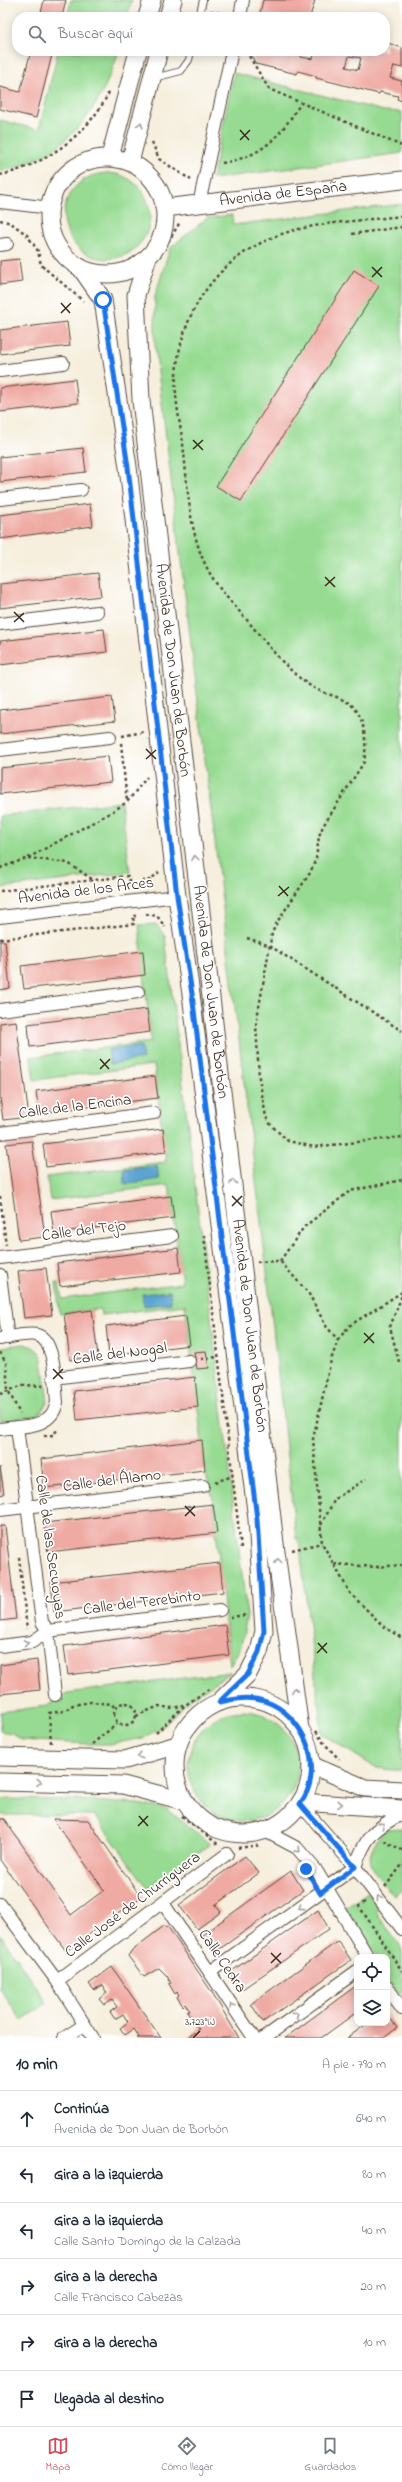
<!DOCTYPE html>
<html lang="es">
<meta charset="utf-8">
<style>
body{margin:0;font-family:"Indie Flower",sans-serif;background:#f6f6f7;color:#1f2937}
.controls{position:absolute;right:12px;bottom:12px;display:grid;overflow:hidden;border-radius:8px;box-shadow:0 2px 10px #0003}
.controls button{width:36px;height:36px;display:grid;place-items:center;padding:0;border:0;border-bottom:1px solid #e0e1e3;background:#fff;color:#1f2937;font:20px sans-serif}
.stop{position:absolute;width:12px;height:12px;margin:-9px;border:3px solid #1a73e8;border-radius:50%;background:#fff}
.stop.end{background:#1a73e8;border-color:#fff;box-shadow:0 1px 4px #0008}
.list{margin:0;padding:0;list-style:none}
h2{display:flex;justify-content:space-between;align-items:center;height:52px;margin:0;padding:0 16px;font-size:17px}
h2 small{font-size:13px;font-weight:400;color:#747a83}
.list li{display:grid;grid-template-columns:26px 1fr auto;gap:12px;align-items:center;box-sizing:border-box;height:56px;padding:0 16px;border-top:1px solid #e0e1e3}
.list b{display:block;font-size:15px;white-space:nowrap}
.list p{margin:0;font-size:13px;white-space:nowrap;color:#747a83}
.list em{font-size:13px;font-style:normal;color:#747a83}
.icon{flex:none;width:22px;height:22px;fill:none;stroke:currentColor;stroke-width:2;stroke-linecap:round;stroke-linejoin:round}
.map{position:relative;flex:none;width:402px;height:2038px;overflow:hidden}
.search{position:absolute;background:#fff;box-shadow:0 2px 10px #0003;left:12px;right:12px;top:12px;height:44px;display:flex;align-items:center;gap:10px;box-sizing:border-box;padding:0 14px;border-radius:16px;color:#747a83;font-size:15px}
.sheet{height:388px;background:#fff}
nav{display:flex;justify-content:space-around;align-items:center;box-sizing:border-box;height:56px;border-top:1px solid #e0e1e3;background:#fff;font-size:11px;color:#747a83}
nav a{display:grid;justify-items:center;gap:2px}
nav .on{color:#d1495b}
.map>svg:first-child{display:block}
.green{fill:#97db93;stroke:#698258}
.water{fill:#5ba4d2;stroke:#4b6778}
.building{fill:#efaaa3;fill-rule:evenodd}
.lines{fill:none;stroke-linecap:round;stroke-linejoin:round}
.lane-casing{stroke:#57483b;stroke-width:8}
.street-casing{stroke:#57483b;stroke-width:14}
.secondary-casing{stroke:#57483b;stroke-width:19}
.path{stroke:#57483b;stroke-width:2.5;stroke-dasharray:3 3;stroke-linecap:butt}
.lane{stroke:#fff;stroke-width:6}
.street{stroke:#fff;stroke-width:12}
.secondary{stroke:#fff;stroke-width:17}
.oneway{stroke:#a79f9a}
.route{stroke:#1a73e8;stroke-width:5}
.ticks{fill:none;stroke:#3b2a1e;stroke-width:1.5}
.labels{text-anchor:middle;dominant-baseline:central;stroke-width:3.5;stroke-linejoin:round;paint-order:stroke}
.street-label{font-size:16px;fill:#3b2a1e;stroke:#fff}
.ticks-label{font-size:10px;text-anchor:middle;fill:#3b2a1e;stroke:#fff;stroke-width:3.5;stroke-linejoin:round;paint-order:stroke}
</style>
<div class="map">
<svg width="402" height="2038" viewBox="0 0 402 2038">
<rect width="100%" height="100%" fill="#fff"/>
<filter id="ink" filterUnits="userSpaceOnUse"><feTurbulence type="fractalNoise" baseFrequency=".025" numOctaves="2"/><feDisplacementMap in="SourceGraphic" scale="8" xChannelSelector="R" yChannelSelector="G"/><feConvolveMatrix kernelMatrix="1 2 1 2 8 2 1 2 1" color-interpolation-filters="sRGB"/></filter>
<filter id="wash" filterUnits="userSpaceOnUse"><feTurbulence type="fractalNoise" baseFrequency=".012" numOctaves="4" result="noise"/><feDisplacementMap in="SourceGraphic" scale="16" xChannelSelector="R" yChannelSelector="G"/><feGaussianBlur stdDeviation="0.9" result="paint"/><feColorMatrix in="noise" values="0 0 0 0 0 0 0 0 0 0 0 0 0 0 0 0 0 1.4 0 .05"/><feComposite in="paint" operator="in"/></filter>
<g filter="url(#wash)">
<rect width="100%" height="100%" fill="#f6efde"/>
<!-- green -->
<path class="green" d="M71 0H132L127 17H67Z
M58 51H119C98 115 67 155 0 172V120L39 130Z
M234 73 384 111 402 112V153L212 179Z
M64 216a43 43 0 1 1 86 0a43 43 0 1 1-86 0Z
M402 204V1771L376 1768 322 1734 299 1539H296L266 1264 155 346V296L170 248 207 218 232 215 233 225Z
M121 802 130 872 0 888V816Z
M156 924 165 936 247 1616 241 1646 230 1666 213 1499 206 1475 185 1305 101 1315 100 1309 60 1314 56 1283H59L62 1299 182 1283 169 1185 50 1200 47 1177 166 1162 154 1065 34 1080 31 1057 151 1042 139 925Z
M24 1344 33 1347 41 1354 48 1402 38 1416 0 1421V1347Z
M231 1672 190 1699 165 1725 143 1738 111 1744H85L22 1740 12 1733 0 1731V1712L47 1706 67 1693Z
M188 1766a55 55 0 1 1 110 0a55 55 0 1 1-110 0Z
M0 1799 77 1800 137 1804 167 1809 210 1844 148 1888 94 1815H0Z
M402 1828V1891L394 1896C373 1869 357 1860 386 1829Z
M368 1892 379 1909 376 1911 402 1950V1992L397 1994 387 1979 391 1976 387 1970V1957H378L345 1907Z
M0 1934 47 2003 22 2021 0 1989Z"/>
<!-- water -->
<path class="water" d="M141 1046 143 1059 110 1064 108 1050Z
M157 1166 159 1179 125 1184 124 1170Z
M170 1291 171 1303 144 1306 142 1294Z"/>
<g id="blocks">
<!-- building -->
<path class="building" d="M44 0H66L62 17H40Z
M263 0H315L310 17H259Z
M385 42 402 48V68L394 66 390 78 402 81V101L397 99 398 96 380 92 379 94 316 78V76L298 71 297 74 256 64 252 57V51H302L301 57 313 59 315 51H385ZM349 56 361 58 358 70 346 67Z
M31 51H53L36 118 0 109V87L20 92Z
M19 259 22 282 0 285V261Z
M354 270 379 286 241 501 216 486Z
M67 322 70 346 0 354V330Z
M75 379 78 403 0 412V388Z
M83 448 86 472 0 482V457Z
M90 504 93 526 0 539V515Z
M98 573 101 596 0 608V584Z
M104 629 107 652 0 665V641Z
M112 697 115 721 0 734V710Z
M108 756 111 782 0 794V768Z
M0 941H5L10 988 0 990Z
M143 951 145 975 24 989 21 966Z
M147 1009 150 1032 30 1047 28 1024Z
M16 1021 29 1117 3 1120 0 1098V1023Z
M155 1076 158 1098 39 1113 36 1091Z
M163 1129 166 1152 46 1167 43 1144Z
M32 1141 45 1237 19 1240 6 1144Z
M171 1196 174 1218 54 1233 51 1211Z
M178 1248 181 1272 60 1286 57 1263Z
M46 1268 52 1315 24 1318 18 1271Z
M92 1310 98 1356 70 1360 64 1314Z
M186 1316 190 1345 109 1355 106 1326Z
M206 1351 209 1368 197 1369 194 1352Z
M195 1377 198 1407 77 1420 74 1391Z
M202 1440 205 1470 44 1488 41 1459Z
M0 1467 4 1494 0 1495Z
M213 1504 217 1533 48 1552 44 1523Z
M0 1526H5L16 1619 0 1621Z
M220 1563 223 1592 54 1612 51 1582Z
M225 1625 229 1655 68 1675 64 1646Z
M37 1660 40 1690 0 1694V1665Z
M0 1819H4L71 1915 104 1890 53 1819 88 1820 141 1897 66 1951 0 1860Z
M245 1856 259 1873 215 1905 221 1912 197 1929 179 1905Z
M291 1871 303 1890 214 1953 202 1935Z
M318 1910 329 1929 241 1990 229 1973Z
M164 1926 168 1927 213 1994 239 2038H187L199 2029 187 2012 190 2011 185 2004 183 2006 177 1997 179 1995 177 1992 175 1994 169 1984 171 1983 167 1976 159 1968 144 1977 128 1956 132 1950Z
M338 1941 351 1960 263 2022 251 2004Z
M112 1967 143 2012 161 2038H137L139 2037 134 2029 125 2035 120 2028 128 2022 123 2014 115 2019 110 2012 117 2007 112 2000 105 2005 100 1999 107 1993 102 1985 94 1990 89 1984Z
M357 1985V2012L321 2038H285Z
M387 2014 397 2028 384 2038H347L368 2023H387Z"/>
</g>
</g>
<g filter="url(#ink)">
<use href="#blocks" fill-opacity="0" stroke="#57483b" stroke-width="1"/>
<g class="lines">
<!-- lane casing -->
<g class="lane-casing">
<path id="lane" d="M199 17 203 0
M154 78 181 71 189 60 191 51"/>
</g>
<!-- street casing -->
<g class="street-casing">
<path id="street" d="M240 17 243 0
M0 202 51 208
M199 204 232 51
M0 245 7 244
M0 371 63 363
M0 499 81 490
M0 624 97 612
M0 750 110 737
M0 917 177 896
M0 1010 138 992
M0 1133 154 1113
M0 1258 172 1236
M0 1275 8 1338
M0 1339C11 1337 26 1333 37 1335 56 1340 55 1386 57 1402 52 1429 22 1426 0 1429
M54 1378 189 1361
M17 1427 42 1622 48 1631 55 1695
M0 1510 203 1486
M0 1646 32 1642 48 1631 220 1610
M300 1804 355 1867 402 1929
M265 1831 297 1848 316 1870 368 1957
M163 1903 254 2038
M0 1904 57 1981 93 2038
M210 1972 355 1867C366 1836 373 1829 402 1814
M57 1981 227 1854
M387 1987 402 2009
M64 2038 84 2025
M264 2038 357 1971"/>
</g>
<!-- secondary casing -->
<g class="secondary-casing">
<g id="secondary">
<path d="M147 17 152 0"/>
<path d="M168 17 173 0"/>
<path d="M110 157 138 51"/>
<circle cx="107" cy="216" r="58"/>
<path d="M130 162 159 51"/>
<path id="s1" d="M164 208 402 180"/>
<path id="s2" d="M148 257 136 295 141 400 276 1552 300 1729"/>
<path d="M80 267 103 300 128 467 177 896 191 994 257 1519 264 1631 259 1652 248 1674 219 1702"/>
<circle cx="243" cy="1766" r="68"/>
<path d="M0 1757 125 1760 177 1745"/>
<path d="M311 1765 365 1788 402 1790"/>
<path d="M0 1782 123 1785 184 1801"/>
<path d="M301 1802 402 1809"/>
</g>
</g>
<!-- path -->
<path class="path" d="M211 11 220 13 223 17
M246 51 269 89 402 146
M152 142 159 159 191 180
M222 163C264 156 279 137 301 103
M0 175C45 166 91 132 110 90
M402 216C368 220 327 222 295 230 226 248 181 304 176 375 174 397 180 422 183 444 188 485 188 531 207 568 217 588 233 604 247 620 267 644 286 670 312 687 325 695 347 697 356 710 365 721 367 747 364 762L323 826 319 836 316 859 310 873 277 922 272 933 256 1024 259 1078 266 1117 271 1125 288 1141 314 1147 402 1137
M0 220 11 223 27 235 38 251 41 265 83 301
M352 234 402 227
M162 252 180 222
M122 736 143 732
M121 743 127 802
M28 858 68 863 92 879
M0 868 28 858 110 813 127 802 147 777
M141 888 143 881 150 880 159 872
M0 891 128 876 131 888
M146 914 157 916 165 927
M247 938 270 946 402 1031
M0 939 134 924 133 916H136
M0 1196 6 1245
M204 1235 241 1548
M280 1261 304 1227 350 1191 402 1180
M257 1262 280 1261 309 1294 326 1326 338 1340 331 1360 313 1439 322 1543 350 1593 384 1627 402 1638
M338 1340 349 1326 402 1292
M0 1352 6 1363 8 1390 20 1414
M201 1359 218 1357
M399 1362 390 1327 402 1295
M0 1394 23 1385 44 1386
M44 1436 53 1435 59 1428
M215 1482 233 1476
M321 1525 335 1499 366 1479
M292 1550 322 1543
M19 1557 27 1629
M334 1564 376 1567 402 1565
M230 1617 248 1615
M114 1714a11 11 0 1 1 22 0a11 11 0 1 1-22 0Z
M136 1716 159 1706 170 1708 184 1706
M316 1731 323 1742 339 1759
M156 1733 184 1706 209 1689
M51 1743 49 1713 64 1711 73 1705 91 1702 112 1704 115 1709
M92 1744 118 1723
M182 1816 219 1845
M384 1841 402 1850
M238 1848 261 1845
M385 1887 402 1865
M365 1902 359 1906 402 1971"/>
<!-- lane -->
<use href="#lane" class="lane"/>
<!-- street -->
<use href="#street" class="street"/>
<!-- secondary -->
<use href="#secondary" class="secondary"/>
</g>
<!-- one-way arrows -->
<defs><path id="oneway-chevron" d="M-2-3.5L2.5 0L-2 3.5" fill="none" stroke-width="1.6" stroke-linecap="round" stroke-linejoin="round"/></defs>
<g class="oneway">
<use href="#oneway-chevron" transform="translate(140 125) rotate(-75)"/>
<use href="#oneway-chevron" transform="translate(195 858) rotate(-97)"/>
<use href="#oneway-chevron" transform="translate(233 1182) rotate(-97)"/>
<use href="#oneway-chevron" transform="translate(278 1561) rotate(-98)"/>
<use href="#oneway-chevron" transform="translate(26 1643) rotate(-7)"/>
<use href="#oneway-chevron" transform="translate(295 1690) rotate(-98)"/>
<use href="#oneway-chevron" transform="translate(140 1756) rotate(164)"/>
<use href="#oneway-chevron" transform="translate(39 1782) rotate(2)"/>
<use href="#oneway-chevron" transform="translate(340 1804) rotate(2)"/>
<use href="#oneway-chevron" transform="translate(382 1825) rotate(-33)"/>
<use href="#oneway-chevron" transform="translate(298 1850) rotate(44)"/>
<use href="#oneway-chevron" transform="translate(379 1898) rotate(-127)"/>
<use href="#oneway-chevron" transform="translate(301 1907) rotate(144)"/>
<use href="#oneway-chevron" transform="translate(232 2006) rotate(-124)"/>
<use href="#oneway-chevron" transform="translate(296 2015) rotate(-36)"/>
</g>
</g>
<g class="lines" filter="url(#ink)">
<!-- route -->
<path class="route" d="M103 300 128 467 177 896 192 994 257 1519 264 1631 259 1652 248 1674 219 1702C234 1699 249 1696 264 1701 305 1714 326 1769 300 1804L355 1867 320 1893 306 1869"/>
</g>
<!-- ticks -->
<path class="ticks" d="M240 130 249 140M240 140 250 130M372 267 382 277M372 277 382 267M61 303 70 313M61 313 71 303M193 440 203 450M193 449 203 440M325 577 335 587M325 586 335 577M14 612 24 622M14 622 24 613M146 749 156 759M146 759 156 750M279 886 288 896M278 896 289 887M100 1059 109 1069M100 1069 110 1059M232 1196 242 1206M232 1206 242 1196M364 1333 374 1343M364 1343 374 1333M53 1369 63 1379M53 1379 63 1369M185 1506 195 1516M185 1516 195 1506M318 1643 327 1653M317 1653 327 1643M139 1816 148 1826M138 1826 148 1816M271 1953 281 1963M271 1963 281 1953M193 2038 200 2031"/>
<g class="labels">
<!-- street labels -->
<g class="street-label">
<text stroke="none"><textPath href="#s1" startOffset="120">Avenida de España</textPath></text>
<text stroke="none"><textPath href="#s2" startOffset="417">Avenida de Don Juan de Borbón</textPath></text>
<text transform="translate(86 891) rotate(-7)">Avenida de los Arces</text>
<text stroke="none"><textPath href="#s2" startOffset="741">Avenida de Don Juan de Borbón</textPath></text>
<text transform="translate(75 1107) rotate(-7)">Calle de la Encina</text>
<text transform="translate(84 1231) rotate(-7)">Calle del Tejo</text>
<text stroke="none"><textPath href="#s2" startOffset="1077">Avenida de Don Juan de Borbón</textPath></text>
<text transform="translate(120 1354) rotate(-7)">Calle del Nogal</text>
<text transform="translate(112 1481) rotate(-7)">Calle del Álamo</text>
<text transform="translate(50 1547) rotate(82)">Calle de las Secuoyas</text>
<text transform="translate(142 1603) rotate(-7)">Calle del Terebinto</text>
<text transform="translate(133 1905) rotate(-37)">Calle José de Churriguera</text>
<text transform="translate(222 1961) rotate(56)">Calle Cedra</text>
</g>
</g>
<g class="ticks-label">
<text x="200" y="2025">3.723°W</text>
</g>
</svg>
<div class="controls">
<button><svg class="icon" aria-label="locate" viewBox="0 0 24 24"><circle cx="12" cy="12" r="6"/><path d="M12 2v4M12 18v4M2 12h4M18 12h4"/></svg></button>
<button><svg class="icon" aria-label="layers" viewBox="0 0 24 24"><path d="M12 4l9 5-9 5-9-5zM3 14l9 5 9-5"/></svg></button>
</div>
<div class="stop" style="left:103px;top:300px"></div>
<div class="stop end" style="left:306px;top:1869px"></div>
<div class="search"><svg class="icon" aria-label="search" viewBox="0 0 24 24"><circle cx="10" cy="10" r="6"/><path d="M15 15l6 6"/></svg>Buscar aquí</div>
</div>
<section class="sheet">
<h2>10 min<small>A pie · 790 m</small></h2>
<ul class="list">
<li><svg class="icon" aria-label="ahead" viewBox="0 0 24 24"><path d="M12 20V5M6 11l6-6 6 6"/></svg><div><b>Continúa</b><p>Avenida de Don Juan de Borbón</p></div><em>640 m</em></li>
<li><svg class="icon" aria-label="left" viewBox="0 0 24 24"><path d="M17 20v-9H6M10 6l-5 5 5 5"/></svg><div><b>Gira a la izquierda</b></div><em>80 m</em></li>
<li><svg class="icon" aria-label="left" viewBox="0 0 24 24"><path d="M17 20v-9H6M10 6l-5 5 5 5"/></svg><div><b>Gira a la izquierda</b><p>Calle Santo Domingo de la Calzada</p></div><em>40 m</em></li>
<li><svg class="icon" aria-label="right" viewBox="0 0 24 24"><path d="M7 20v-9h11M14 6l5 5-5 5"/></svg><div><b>Gira a la derecha</b><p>Calle Francisco Cabezas</p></div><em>20 m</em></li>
<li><svg class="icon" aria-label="right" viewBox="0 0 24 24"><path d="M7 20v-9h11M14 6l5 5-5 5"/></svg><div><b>Gira a la derecha</b></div><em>10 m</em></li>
<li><svg class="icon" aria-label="arrive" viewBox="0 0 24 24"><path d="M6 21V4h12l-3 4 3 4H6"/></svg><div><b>Llegada al destino</b></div></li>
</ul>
</section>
<nav>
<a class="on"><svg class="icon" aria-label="map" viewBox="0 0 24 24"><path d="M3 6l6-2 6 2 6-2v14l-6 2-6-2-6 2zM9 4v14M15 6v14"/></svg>Mapa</a>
<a><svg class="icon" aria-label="directions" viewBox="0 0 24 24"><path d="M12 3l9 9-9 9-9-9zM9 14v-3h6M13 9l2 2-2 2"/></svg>Cómo llegar</a>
<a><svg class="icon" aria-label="saved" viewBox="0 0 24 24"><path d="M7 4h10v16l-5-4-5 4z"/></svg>Guardados</a>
</nav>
